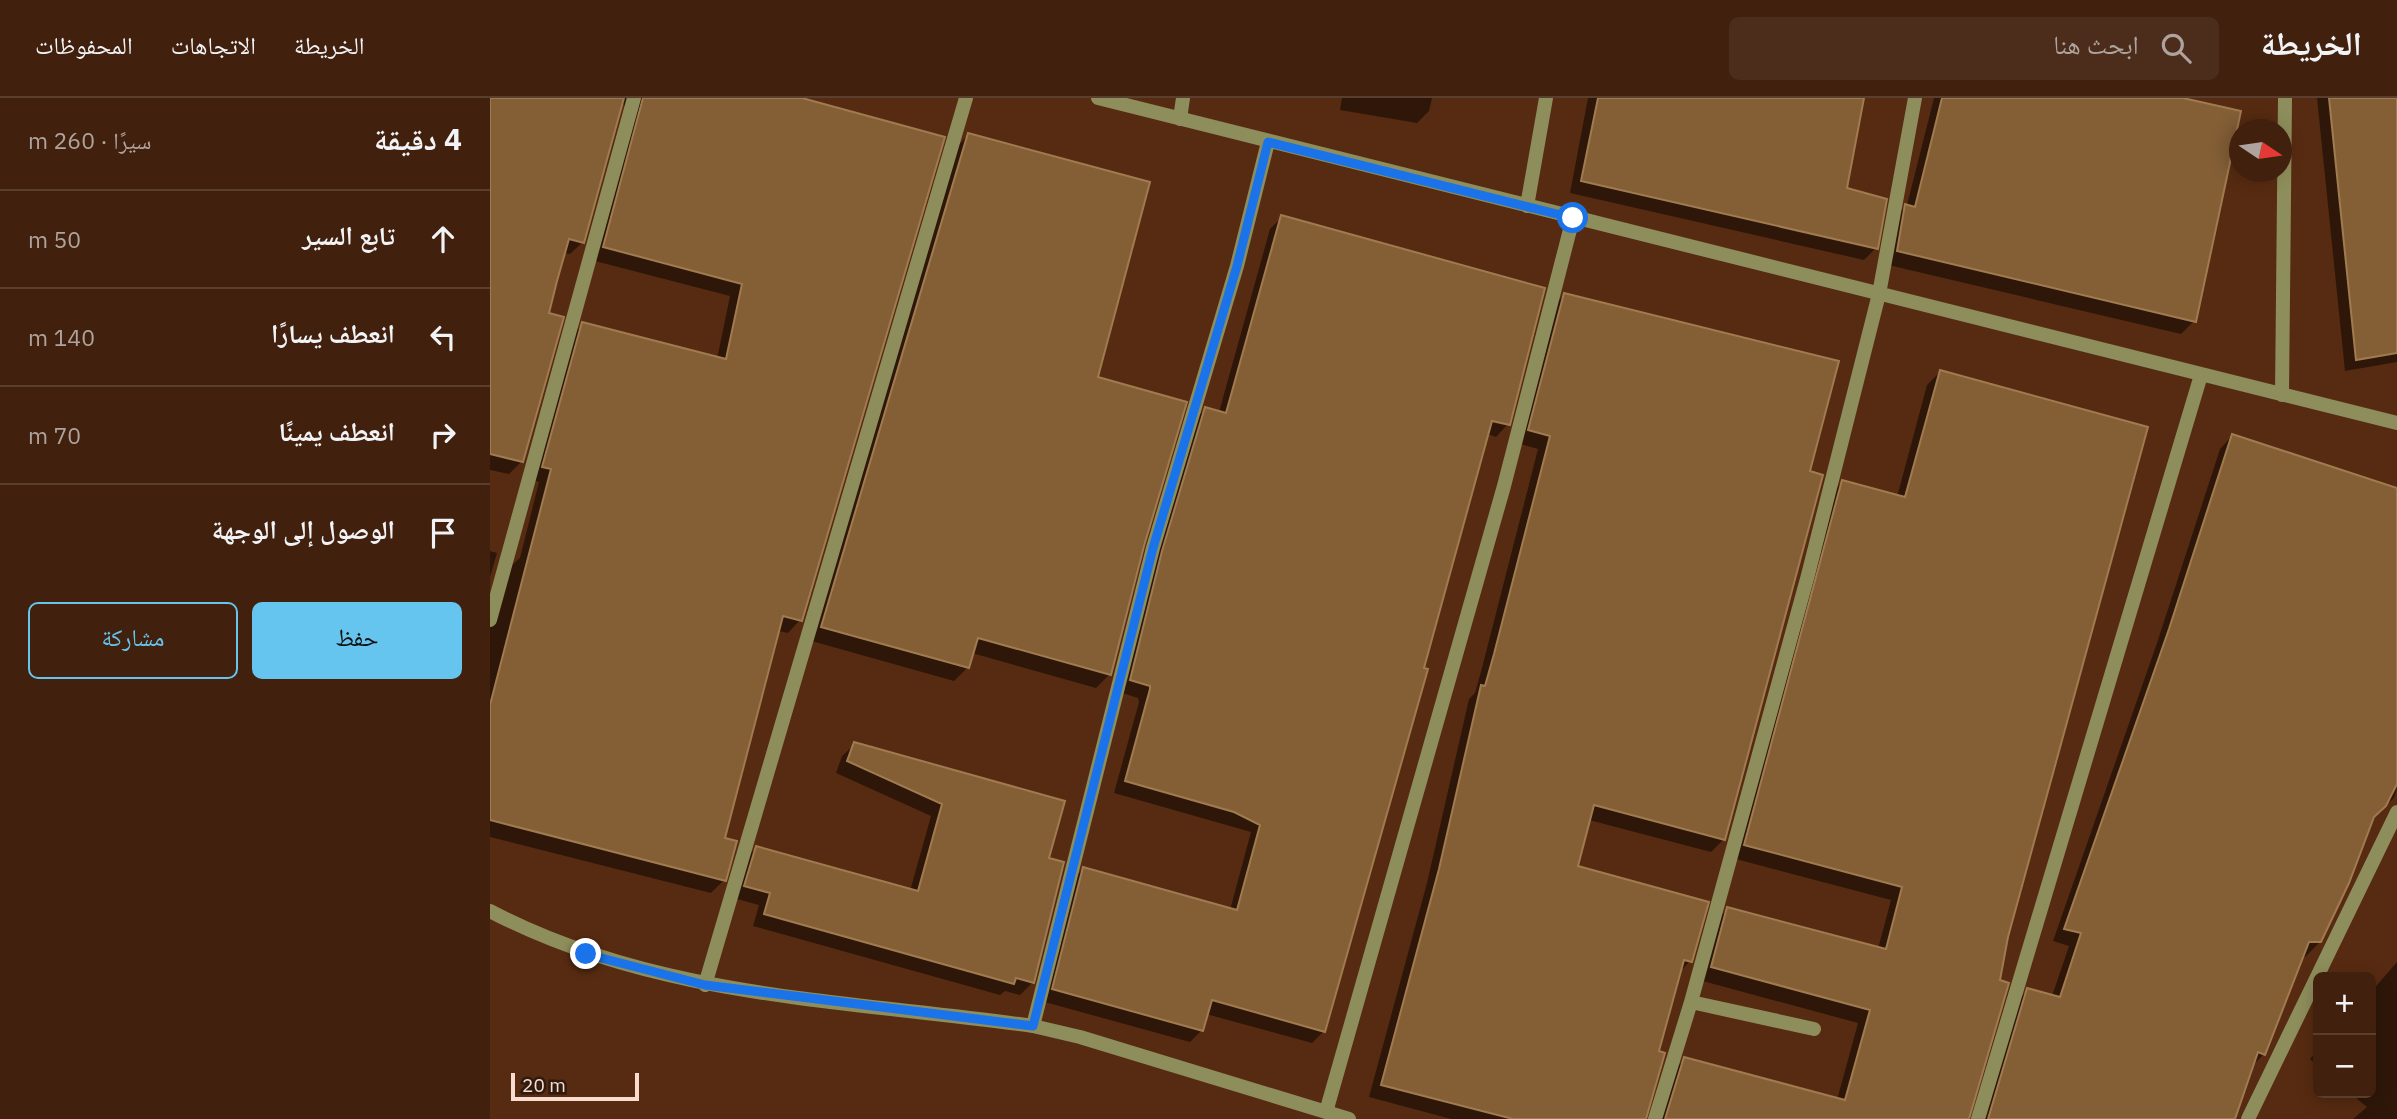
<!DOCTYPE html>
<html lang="ar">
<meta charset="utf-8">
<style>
body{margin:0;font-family:"IBM Plex Sans","Noto Naskh Arabic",sans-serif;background:#4c2d1b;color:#f1f3f6;direction:rtl}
.controls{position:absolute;right:21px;bottom:21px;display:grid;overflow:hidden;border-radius:10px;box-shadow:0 4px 18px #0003}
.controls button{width:63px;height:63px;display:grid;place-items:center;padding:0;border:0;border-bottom:2px solid #5a3e2e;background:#41200d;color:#f1f3f6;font:35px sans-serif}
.compass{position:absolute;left:1739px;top:21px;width:63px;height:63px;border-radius:50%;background:#41200d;box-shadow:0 4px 18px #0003;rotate:103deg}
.scale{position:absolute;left:21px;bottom:18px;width:128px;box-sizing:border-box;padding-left:7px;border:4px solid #f9dccd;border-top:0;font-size:19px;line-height:24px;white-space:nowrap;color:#f9dccd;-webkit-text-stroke:5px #2e1a0f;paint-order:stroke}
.stop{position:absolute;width:21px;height:21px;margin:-16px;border:5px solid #1a73e8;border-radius:50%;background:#fff}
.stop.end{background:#1a73e8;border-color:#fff;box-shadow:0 2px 7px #0008}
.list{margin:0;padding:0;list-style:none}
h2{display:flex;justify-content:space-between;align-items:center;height:91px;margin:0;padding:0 28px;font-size:30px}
h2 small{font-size:23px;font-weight:400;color:#aea39d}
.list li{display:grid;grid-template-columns:46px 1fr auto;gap:21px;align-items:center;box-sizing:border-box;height:98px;padding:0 28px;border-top:2px solid #5a3e2e}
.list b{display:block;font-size:26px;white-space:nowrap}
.list em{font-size:23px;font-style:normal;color:#aea39d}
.actions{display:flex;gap:14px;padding:21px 28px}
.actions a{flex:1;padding:16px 0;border:2px solid #65c5ee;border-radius:10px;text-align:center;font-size:24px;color:#65c5ee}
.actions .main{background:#65c5ee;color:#111}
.icon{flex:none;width:38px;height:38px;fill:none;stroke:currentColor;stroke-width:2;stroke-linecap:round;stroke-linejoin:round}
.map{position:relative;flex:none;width:1907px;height:1021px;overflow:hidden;direction:ltr}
header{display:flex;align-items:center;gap:42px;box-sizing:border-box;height:98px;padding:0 35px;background:#41200d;border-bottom:2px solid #5a3e2e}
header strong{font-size:33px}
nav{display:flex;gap:38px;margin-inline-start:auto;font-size:24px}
.search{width:490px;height:63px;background:#4c2d1b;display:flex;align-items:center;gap:18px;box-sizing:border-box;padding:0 24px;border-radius:10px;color:#aea39d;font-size:26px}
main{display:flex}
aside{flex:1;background:#41200d}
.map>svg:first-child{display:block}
.shadow{fill:#0007}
.building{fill:#845f36;stroke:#a07b50;stroke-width:2}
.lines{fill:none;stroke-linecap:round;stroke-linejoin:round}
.street{stroke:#8e8e5c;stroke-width:14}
.route{stroke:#1a73e8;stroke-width:9}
</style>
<header>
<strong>الخريطة</strong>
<div class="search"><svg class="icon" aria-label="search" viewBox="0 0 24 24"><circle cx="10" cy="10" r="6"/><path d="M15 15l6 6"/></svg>ابحث هنا</div>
<nav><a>الخريطة</a><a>الاتجاهات</a><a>المحفوظات</a></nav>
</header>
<main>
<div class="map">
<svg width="1907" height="1021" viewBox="0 0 1907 1021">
<rect width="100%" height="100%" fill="#572b11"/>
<!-- shadow -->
<path class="shadow" d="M0 0H305L310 522 298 535 288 533 233 741 234 782 221 795 0 739V528L15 473 30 460 49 384 41 382 80 239 93 226 227 261 240 198 101 162 141 16 131 3 93 144 80 156 74 155 57 216 32 363 19 376 0 372Z
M852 0H942L939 13 927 25 850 12Z
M1098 0H1372L1355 91 1386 150 1374 162 1080 95Z
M1444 0H1686L1704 223 1691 236 1394 166 1403 121 1417 107Z
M1827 0H1907V264L1855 273Z
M478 37 606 280 620 576 606 590 482 555 478 569 464 583 318 542 465 51Z
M792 119 1018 326 1006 339 997 336 834 933 822 945 716 916 712 932 700 944 551 903 581 783 593 771 740 812 761 734 624 695 649 604 648 600 629 594 703 323 716 311 729 314 780 131Z
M1074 197 1318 375 1234 741 1221 754 1099 722 1086 770 1200 863 1189 875 1167 954 1154 1021H961L879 999 937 785 979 601 985 595 992 570 1048 351 1027 345 1061 210Z
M1450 274 1517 839 1477 1021H1167L1182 974 1195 961 1347 1002 1368 925 1209 882 1225 823 1238 811 1388 851 1401 802 1242 760 1340 397 1352 384 1407 399 1437 287Z
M1742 338 1907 392V691L1904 700 1881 721 1857 785 1828 846 1815 859 1812 858 1774 956 1761 969 1743 1021H1490L1525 905 1538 892 1562 898 1579 848 1563 843 1667 545 1730 351Z
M0 453 7 455 0 479Z
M365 646 557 761 572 765 542 885 530 897 515 893 510 897 263 828 269 807 243 800 254 762 266 750 420 793 441 718 346 675 352 658Z
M1907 864V1021H1863L1877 1009 1860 995H1881V894Z
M1828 952V968L1820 961Z"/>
<!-- building -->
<path class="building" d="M0 0H134L94 145 79 141 67 183 59 215 74 219 33 364 0 356Z
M153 0H312L455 39 312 523 293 518 235 740 247 743 236 783 0 722V607L61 371 52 369 92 224 236 261 252 186 113 149Z
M1108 0H1374L1357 90 1397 101 1388 151 1091 83Z
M1452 0H1693L1751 13 1706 224 1407 153 1415 106 1425 109Z
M1839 0H1907V255L1866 262Z
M478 35 660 84 608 279 697 304 654 448 621 577 488 540 479 570 331 529Z
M791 117 1055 190 1020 327 1002 323 934 570 938 571 835 934 722 902 713 933 562 891 593 769 747 812 770 727 744 714 635 683 660 591V588L640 582 672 453 715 309 736 315Z
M1074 195 1349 263 1320 373 1333 377 1235 742 1104 707 1088 768 1219 804 1202 864 1194 862 1169 953 1175 955 1156 1021H1023L891 987 949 771 991 587 995 588 1004 556 1060 338 1038 332Z
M1450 272 1658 329 1518 839 1510 882 1519 885 1479 1021H1175L1194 959 1355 1002 1380 912 1221 869 1237 809 1396 851 1412 789 1254 747 1352 382 1415 399Z
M1742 336 1907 390V686L1896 708 1884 719 1859 785 1831 844H1819L1775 957 1768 954 1745 1021H1498L1537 890 1570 899 1591 835 1574 831 1679 531Z
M364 644 575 703 559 760 574 764 544 885 526 880 524 886 274 816 280 795 254 788 266 748 428 793 452 706 357 663Z"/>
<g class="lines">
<!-- street -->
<path class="street" d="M608 0 1907 325
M690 21 693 0
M1037 108 1056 0
M1792 297 1795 0
M0 522 144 0
M0 813C167 901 360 902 543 928L590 939 859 1021
M215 887 476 0
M1201 904 1324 931
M543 928 663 450 747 168 778 44
M836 1014 1014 388 1083 120
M1165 1021 1201 904 1318 477 1389 196 1425 0
M1488 1021 1711 277
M1758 1021 1907 714"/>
</g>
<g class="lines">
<!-- route -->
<path class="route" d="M96 856 215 887 543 928 663 450 747 168 778 44 1083 120"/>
</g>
</svg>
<div class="controls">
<button>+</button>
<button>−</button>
</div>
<svg class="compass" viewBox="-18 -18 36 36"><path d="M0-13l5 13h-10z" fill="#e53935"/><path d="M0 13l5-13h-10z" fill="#aea39d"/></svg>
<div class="scale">20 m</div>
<div class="stop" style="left:1083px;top:120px"></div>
<div class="stop end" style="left:96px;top:856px"></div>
</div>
<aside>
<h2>4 دقيقة<small>سيرًا · 260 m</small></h2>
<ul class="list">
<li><svg class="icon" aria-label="ahead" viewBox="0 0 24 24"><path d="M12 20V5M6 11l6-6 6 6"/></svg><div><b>تابع السير</b></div><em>50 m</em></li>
<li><svg class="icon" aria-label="left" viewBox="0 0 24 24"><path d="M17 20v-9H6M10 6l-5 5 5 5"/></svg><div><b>انعطف يسارًا</b></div><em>140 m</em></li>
<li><svg class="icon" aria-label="right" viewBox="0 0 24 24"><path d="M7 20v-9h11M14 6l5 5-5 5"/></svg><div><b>انعطف يمينًا</b></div><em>70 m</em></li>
<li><svg class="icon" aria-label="arrive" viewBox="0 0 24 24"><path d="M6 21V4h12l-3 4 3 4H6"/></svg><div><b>الوصول إلى الوجهة</b></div></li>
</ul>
<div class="actions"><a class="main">حفظ</a><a>مشاركة</a></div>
</aside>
</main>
